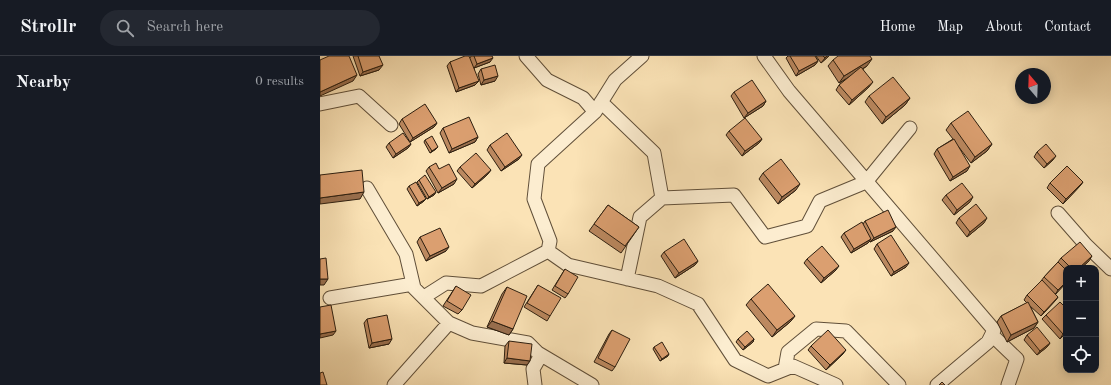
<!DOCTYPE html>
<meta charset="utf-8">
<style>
body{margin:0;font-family:"Old Standard TT",serif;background:#242831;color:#f1f3f6}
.controls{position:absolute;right:12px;bottom:12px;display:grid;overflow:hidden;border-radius:8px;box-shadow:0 2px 10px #0003}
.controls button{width:36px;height:36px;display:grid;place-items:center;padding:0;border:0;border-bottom:1px solid #363941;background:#171b24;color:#f1f3f6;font:20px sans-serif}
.compass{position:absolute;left:695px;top:12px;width:36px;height:36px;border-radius:50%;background:#171b24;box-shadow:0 2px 10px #0003;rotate:341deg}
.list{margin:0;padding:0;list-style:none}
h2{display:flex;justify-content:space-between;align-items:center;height:52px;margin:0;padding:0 16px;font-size:17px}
h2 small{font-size:13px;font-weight:400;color:#9ea1a6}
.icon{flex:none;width:22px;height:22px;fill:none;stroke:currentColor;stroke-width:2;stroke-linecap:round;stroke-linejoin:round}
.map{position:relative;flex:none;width:791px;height:329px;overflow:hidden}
header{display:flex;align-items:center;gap:24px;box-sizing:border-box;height:56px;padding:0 20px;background:#171b24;border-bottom:1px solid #363941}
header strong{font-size:19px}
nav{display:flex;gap:22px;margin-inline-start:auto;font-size:14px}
.search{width:280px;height:36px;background:#242831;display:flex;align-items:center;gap:10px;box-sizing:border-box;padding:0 14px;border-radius:22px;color:#9ea1a6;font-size:15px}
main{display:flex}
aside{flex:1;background:#171b24}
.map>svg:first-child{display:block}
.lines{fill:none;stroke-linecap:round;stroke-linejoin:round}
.minor-casing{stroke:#604f39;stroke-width:15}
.minor{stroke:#fcedd0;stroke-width:13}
.wall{fill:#bc8960;stroke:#2c1e0f}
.shaded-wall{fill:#996f4e;stroke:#2c1e0f}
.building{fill:#db9f70;stroke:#2c1e0f}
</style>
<header>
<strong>Strollr</strong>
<div class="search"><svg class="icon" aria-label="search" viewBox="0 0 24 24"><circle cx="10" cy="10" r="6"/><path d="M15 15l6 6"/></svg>Search here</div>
<nav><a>Home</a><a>Map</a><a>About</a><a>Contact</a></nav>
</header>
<main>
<aside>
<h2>Nearby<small>0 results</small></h2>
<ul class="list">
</ul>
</aside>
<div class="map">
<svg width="791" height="329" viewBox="0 0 791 329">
<rect width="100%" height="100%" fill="#fbe3b6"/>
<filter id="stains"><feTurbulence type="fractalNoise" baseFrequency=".005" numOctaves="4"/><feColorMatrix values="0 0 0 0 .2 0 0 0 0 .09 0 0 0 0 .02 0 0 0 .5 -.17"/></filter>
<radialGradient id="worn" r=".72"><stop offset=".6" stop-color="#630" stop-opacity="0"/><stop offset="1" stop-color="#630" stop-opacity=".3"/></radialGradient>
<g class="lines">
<!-- minor casing -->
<g class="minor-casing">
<path id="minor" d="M206 0 227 24 263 42 275 56
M444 0 469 35 674 274 668 286 617 329
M281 46 334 97 342 142 320 161 307 223
M0 48 39 40 71 69
M47 132 86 198 94 232 129 267 152 277 208 287 218 297 272 329
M342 142 414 139 445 181 487 170 500 145 546 126 590 72
M738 157 766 189 791 213
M228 195 230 185 214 143 218 108 275 56 295 24 322 0
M104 241 126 227 161 230 228 195 248 209 338 230 378 248 415 304 448 320 473 310 516 329
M10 242 93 228
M672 279 697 303 688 329
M465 313 468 296 496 273 526 275 579 329
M74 329 129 267
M215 329 213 313 221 299"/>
</g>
<!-- minor -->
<use href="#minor" class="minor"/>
</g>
<!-- wall -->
<path class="wall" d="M33 0H59V14L40 20Z
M151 0H172L170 6 154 12 155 29 136 36 127 10 130 6 150 2Z
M468 0H495L498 5 495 9 476 20 466 2Z
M496 0H509L501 7Z
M513 4 547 10 543 13 549 31 529 49 516 34 519 29 529 21 519 27 508 10Z
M161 13 175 25 161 29 158 18Z
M414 36 446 45 443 50 424 62 411 40Z
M549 40 590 42 585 49 562 68 545 46Z
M82 63 117 67 114 71 90 86 79 68Z
M631 67 672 88 667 95 651 107 638 90 647 115 630 125 614 98 617 93 633 83 626 74Z
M123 72 158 81 155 86 129 97 120 77Z
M409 75 442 83 439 87 422 100 406 79Z
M105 84 118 91 116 93 110 97 104 86Z
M69 87 91 88 88 92 73 102 66 91Z
M170 89 199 103 181 115 167 94Z
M717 96 733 104 724 112 714 101Z
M109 111 119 113 134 128 118 137 106 115Z
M140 111 171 114 167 119 152 132 137 115Z
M443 117 476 134 458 148 439 123Z
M99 124 116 136 114 139 107 143 97 126Z
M763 126 760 130 743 148 727 132 730 127Z
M89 130 106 143 104 145 97 150 87 133Z
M626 139 650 146 634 159 622 144Z
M288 149 319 171 301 197 269 175Z
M639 162 664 167 647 181 636 167Z
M545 165 573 175 550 186V185L548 187 531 197 521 181 524 177 543 168Z
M100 181 126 195 106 205 97 186Z
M557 188 586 211 571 220 554 193Z
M344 196 378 205 375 209 355 222 341 200Z
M741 202 769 205 761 212H746V227L735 238 738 241 735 245 721 260 710 250 718 266 714 272 687 286 677 266 681 260 707 247 704 244 707 239 721 225 724 221 738 206Z
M487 203 516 214 501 227 484 207Z
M245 213 248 238 245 242 232 234Z
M218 229 230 260 227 265 204 251Z
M136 230 142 254 138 258 123 250Z
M187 231 193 273 189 279 167 271 182 238Z
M431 243 475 260 470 266 452 281 426 249Z
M726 259 746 277 740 283 722 263Z
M47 263 69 288 49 292 44 267Z
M292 274 295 311 292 315 274 306 289 278Z
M707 279 730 287 727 291 717 299 704 284Z
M418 283H434L433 286 423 294 416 286Z
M189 285 207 309 184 307 185 290Z
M491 290 523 298 506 314 488 294Z
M334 291 348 300 340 305 333 293Z"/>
<!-- shaded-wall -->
<path class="shaded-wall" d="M507 0H509L501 7 505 2Z
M173 2 170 6 154 12 157 8Z
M552 3 547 10 519 27 524 20Z
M498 5 495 9 476 20 479 15Z
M63 9 59 14 40 20 43 16Z
M37 19 33 25 0 40V36Z
M178 20 175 25 161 29 164 24Z
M159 25 155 29 136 36 139 32Z
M553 26 549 31 529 49 532 44Z
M590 42 585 49 562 68 566 61Z
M446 45 443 50 424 62 428 57Z
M117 67 114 71 90 86 93 82Z
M158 81 155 86 129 97 132 93Z
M442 83 439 87 422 100 425 95Z
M91 88 88 92 73 102 76 98Z
M672 88 667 95 651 107 655 101Z
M118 91 116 93 110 97 112 95Z
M202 99 199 103 181 115 185 111Z
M736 100 733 104 724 112 727 108Z
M650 110 647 115 630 125 633 121Z
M171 114 167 119 152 132 155 128Z
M137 123 134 128 118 137 122 132Z
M763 126 760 130 743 148 746 143Z
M480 128 476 134 458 148 462 141Z
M44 136 40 143 0 148V142Z
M116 136 114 139 107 143 109 141Z
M653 141 650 146 634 159 637 154Z
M106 143 104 145 97 150 99 147Z
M667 162 664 167 647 181 650 176Z
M576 171 573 175 550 186 554 182Z
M551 183 548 187 531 197 534 193Z
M129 191 126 195 106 205 110 200Z
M772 200 769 205 761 212H759Z
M378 205 375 209 355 222 359 217Z
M589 207 586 211 571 220 574 216Z
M519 210 516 214 501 227 504 222Z
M0 223H8L4 229H0Z
M746 226V227L735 239 738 234Z
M738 241 735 245 721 260 724 256Z
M475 260 470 266 452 281 457 274Z
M172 265 193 273 189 279 167 271Z
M718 266 714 272 687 286 691 279Z
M16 275 13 279 0 282V278Z
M746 276V277L740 283 743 278Z
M72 283 69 288 49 292 52 287Z
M434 283 433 286 423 294 425 291Z
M730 287 727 291 717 299 720 295Z
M526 294 523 298 506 314 510 309Z
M349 298 348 300 340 305 342 303Z
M187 302 210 305 207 309 184 307Z"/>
<!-- building -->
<path class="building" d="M9 0H29L37 19 0 36V4Z
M38 0H59L63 9 43 16Z
M145 0H149L159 25 139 32 130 6Z
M154 0H172L173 2 157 8Z
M470 0H495L498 5 479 15Z
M503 0H507L505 2Z
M518 0H550L552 3 524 20 513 4Z
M175 9 178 20 164 24 161 13Z
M541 11 553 26 532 44 519 29Z
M573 21 590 42 566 61 549 40Z
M432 24 446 45 428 57 414 36Z
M105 48 117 67 93 82 82 63Z
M648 55 672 88 655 101 631 67Z
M149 61 158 81 132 93 123 72Z
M425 62 442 83 425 95 409 75Z
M83 77 91 88 76 98 69 87Z
M187 77 202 99 185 111 170 89Z
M112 80 118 91 112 95 105 84Z
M634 83 650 110 633 121 617 93Z
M726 88 736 100 727 108 717 96Z
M156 97 171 114 155 128 140 111Z
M461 103 480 128 462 141 443 117Z
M116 107 119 113 129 108 137 123 122 132 109 111Z
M747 110 763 126 746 143 730 127Z
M42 114 44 136 0 142V119Z
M105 119 116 136 109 141 99 124Z
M96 126 106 143 99 147 89 130Z
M642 127 653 141 637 154 626 139Z
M656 148 667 162 650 176 639 162Z
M288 149 319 171 305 190 274 168Z
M568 154 576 171 554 182 545 165Z
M542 166 551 183 534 193 524 177Z
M120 172 129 191 110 200 100 181Z
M571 179 589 207 574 216 557 188Z
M364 183 378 205 359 217 344 196Z
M760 186 772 200 759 212H751L741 202Z
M502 190 519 210 504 222 487 203Z
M6 202 8 223H0V203Z
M738 206 746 214V226L738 234 724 221Z
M245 213 258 221 248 238 235 230Z
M722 224 738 241 724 256 707 239Z
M448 228 475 260 457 274 431 243Z
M218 229 241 242 230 260 207 247Z
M136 230 151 239 142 254 127 245Z
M187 231 207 240 193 273 172 265Z
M708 246 718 266 691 279 681 260Z
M740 246 746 252V276L743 278 726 259Z
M11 249 16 275 0 278V251Z
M67 259 72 283 52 287 47 263Z
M717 271 730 287 720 295 707 279Z
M292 274 310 283 295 311 278 302Z
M508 274 526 294 510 309 491 290Z
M427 275 434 283 425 291 418 283Z
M189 285 212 288 210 305 187 302Z
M342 286 349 298 342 303 334 291Z
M3 316 7 329H0V317Z
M622 326 625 329H619Z"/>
<rect width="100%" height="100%" filter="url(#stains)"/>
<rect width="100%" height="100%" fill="url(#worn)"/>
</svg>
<div class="controls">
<button>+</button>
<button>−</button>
<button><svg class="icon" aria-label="locate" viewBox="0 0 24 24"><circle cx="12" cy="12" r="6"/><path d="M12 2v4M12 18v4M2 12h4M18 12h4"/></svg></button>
</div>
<svg class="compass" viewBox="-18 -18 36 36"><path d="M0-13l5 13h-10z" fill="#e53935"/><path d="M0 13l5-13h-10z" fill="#9ea1a6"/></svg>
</div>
</main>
